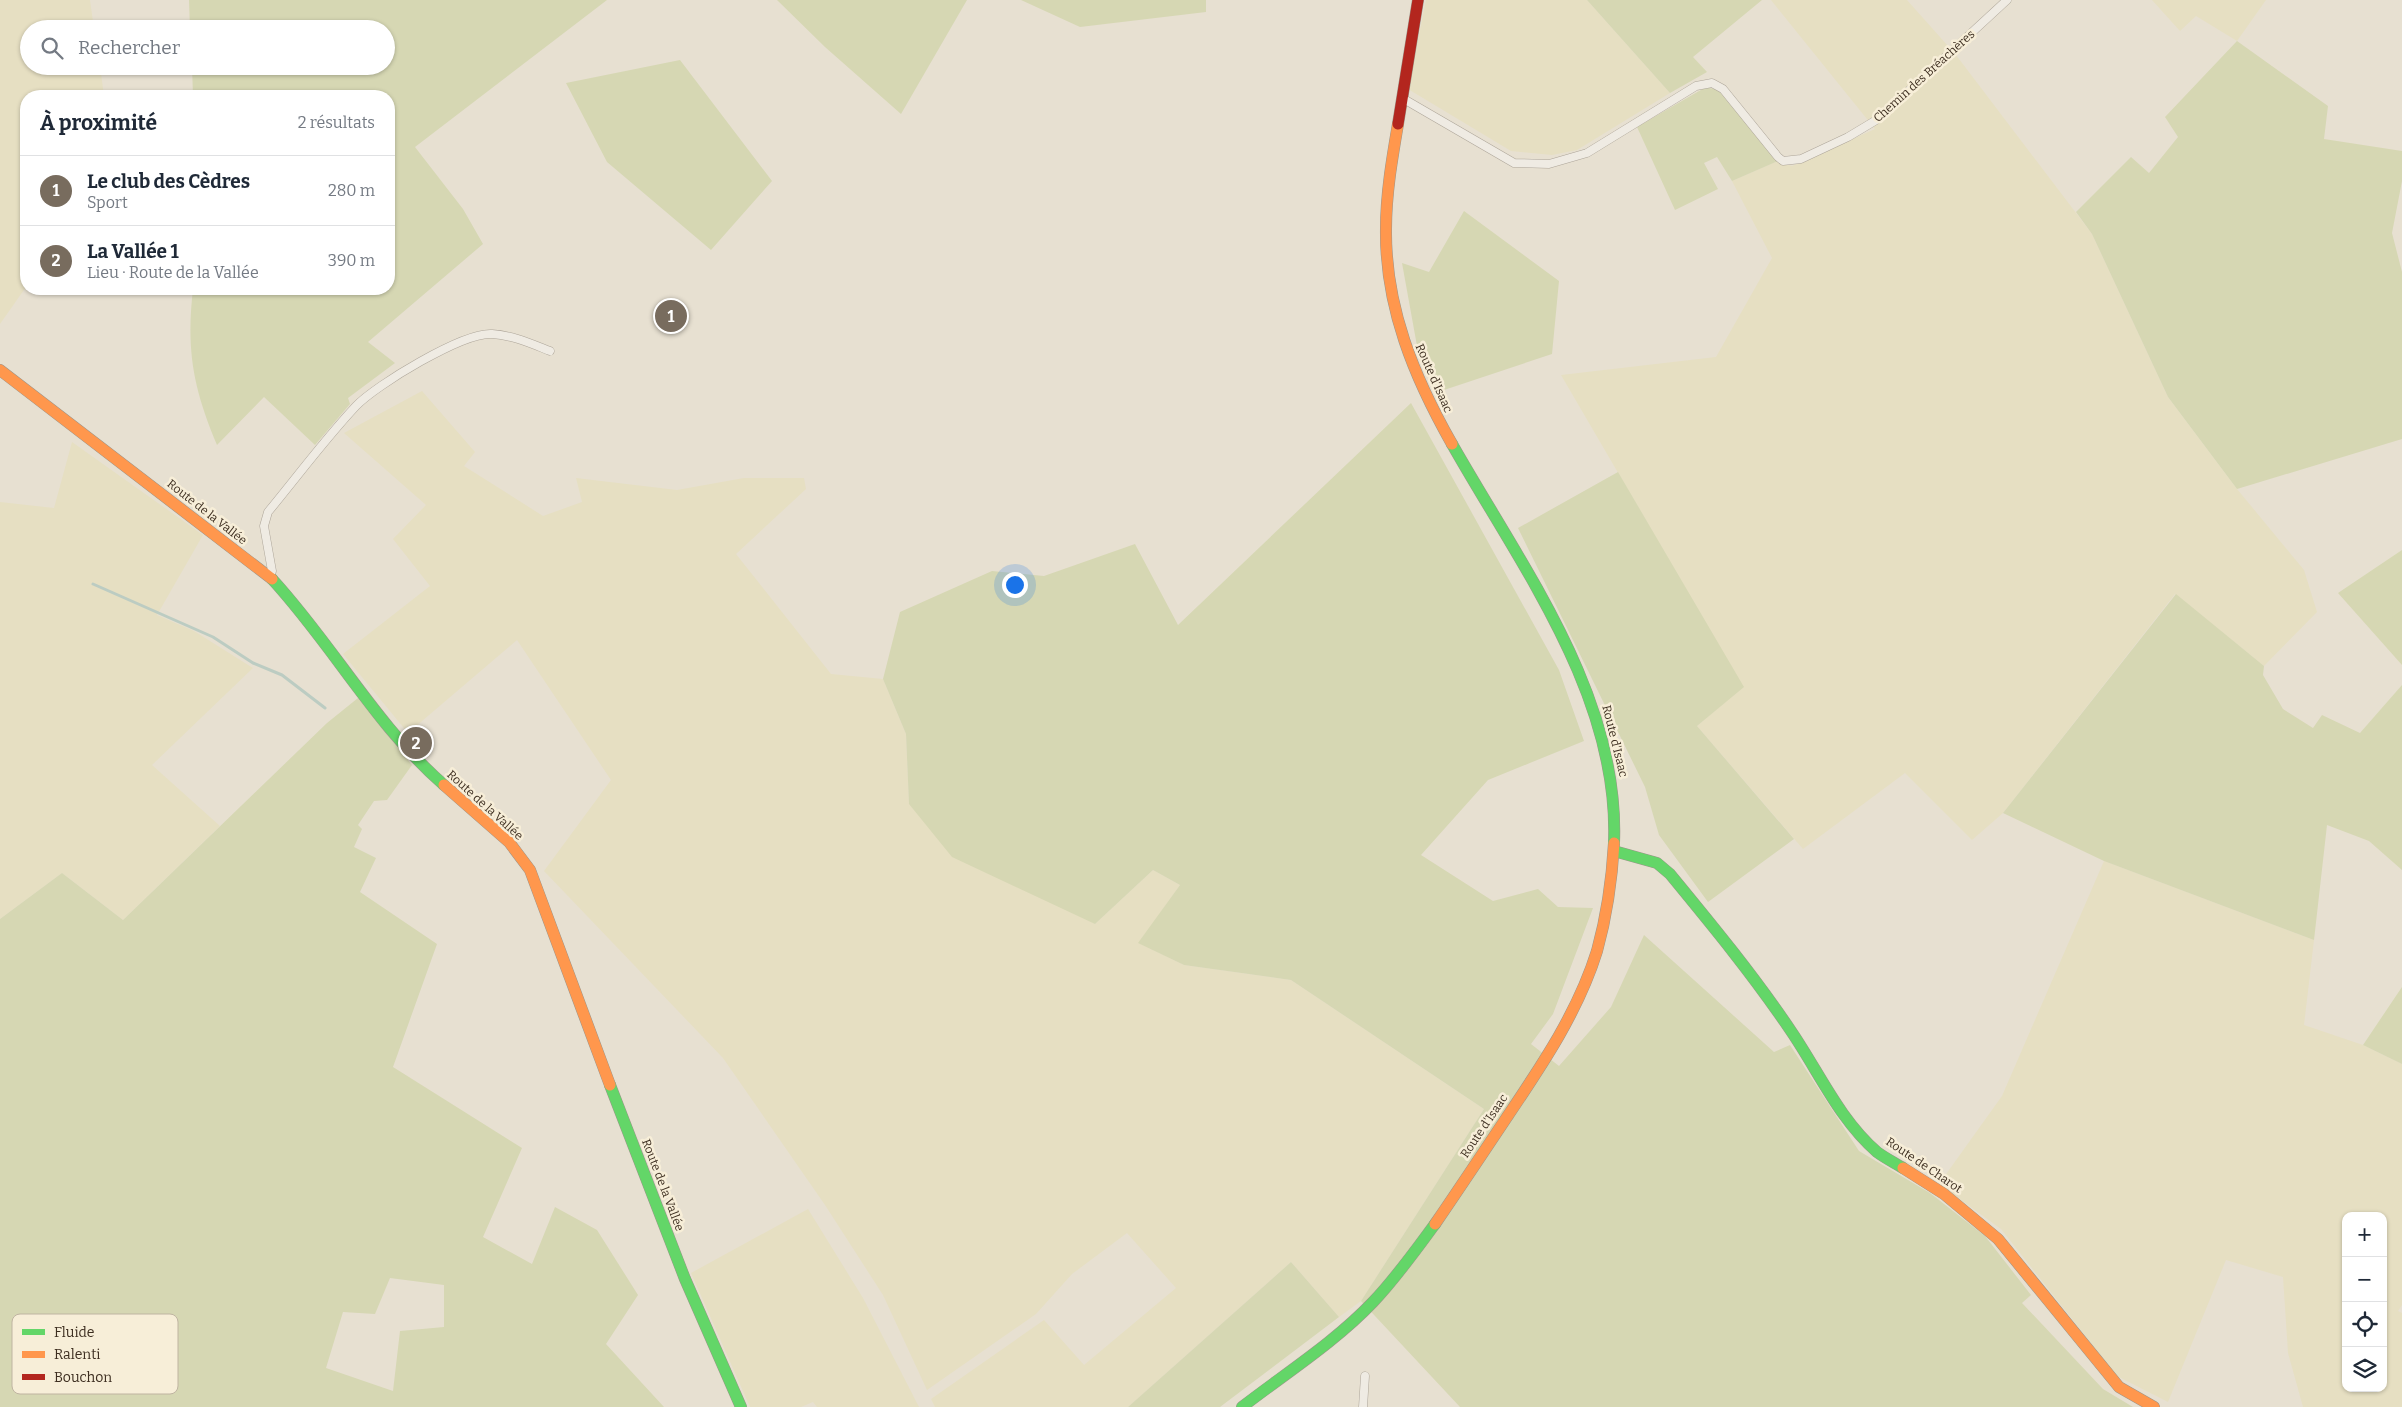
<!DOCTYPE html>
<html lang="fr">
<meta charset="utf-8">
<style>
body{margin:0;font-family:Bitter,serif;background:#f6f6f7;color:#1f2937}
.controls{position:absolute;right:15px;bottom:15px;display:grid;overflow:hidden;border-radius:10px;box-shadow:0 1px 4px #0004}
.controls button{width:45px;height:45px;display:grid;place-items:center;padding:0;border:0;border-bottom:1px solid #e0e1e3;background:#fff;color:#1f2937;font:25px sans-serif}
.you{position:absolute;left:1014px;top:584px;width:18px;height:18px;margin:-12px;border:4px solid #fff;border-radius:50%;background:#1a73e8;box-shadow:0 0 0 8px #1a73e833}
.badge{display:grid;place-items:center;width:32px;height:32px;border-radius:50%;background:#786c5e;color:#fff;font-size:16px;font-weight:700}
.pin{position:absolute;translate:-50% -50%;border:2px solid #fff;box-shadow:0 1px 5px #0006}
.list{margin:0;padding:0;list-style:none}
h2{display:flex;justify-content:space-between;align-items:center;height:65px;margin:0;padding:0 20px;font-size:21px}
h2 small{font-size:16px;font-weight:400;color:#747a83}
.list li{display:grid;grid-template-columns:32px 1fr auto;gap:15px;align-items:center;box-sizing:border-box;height:70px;padding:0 20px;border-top:1px solid #e0e1e3}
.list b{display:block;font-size:19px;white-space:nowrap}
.list p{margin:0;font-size:16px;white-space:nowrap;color:#747a83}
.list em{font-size:16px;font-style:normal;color:#747a83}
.icon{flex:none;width:28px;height:28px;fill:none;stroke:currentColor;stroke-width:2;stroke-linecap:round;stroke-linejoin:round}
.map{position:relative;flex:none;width:2402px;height:1407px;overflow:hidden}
.search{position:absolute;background:#fff;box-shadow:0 1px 4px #0004;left:20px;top:20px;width:375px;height:55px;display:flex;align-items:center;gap:12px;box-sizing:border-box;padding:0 18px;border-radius:28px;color:#747a83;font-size:19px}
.panel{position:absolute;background:#fff;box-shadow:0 1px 4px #0004;left:20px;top:90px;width:375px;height:205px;border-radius:20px}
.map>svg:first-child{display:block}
.farmland{fill:#e6dfc2;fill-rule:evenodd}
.green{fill:#d6d7b3;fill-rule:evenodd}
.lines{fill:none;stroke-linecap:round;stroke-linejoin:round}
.stream{stroke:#bcccc2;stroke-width:3}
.street-casing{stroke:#ada599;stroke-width:9}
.fast-casing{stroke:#9c958a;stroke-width:12}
.slow-casing{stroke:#9c958a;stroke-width:12}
.jam-casing{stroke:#9c958a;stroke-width:12}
.street{stroke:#efebe3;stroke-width:8}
.fast{stroke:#63d668;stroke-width:11}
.slow{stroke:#ff974d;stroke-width:11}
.jam{stroke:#b3261e;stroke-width:11}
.labels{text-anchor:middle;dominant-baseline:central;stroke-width:5;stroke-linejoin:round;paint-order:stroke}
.street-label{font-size:12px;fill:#3d2e20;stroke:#f7eed8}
.key{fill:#f7eed8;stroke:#bfb4a1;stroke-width:1}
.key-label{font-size:14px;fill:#3d2e20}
</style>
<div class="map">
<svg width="2402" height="1407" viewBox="0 0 2402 1407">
<rect width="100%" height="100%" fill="#e7e0d1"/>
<!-- farmland -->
<path class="farmland" d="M0 0H90L94 29H29V66H100L104 96H26V287L0 324Z
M1426 0H1587L1670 93 1577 150 1552 155 1511 151 1408 89Z
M1771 0H1907L1956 55 2092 234 2168 397 2237 489 2304 570 2317 612 2264 666 2175 594 2003 813 1972 840 1905 773 1803 849 1697 726 1743 687 1561 375 1716 357 1772 258 1732 181 1778 161 1792 166 1875 129Z
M2152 0H2266L2237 41 2196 16 2180 31Z
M422 391 475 452 464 466 543 516 582 502 576 478 677 490 744 478H804L806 489 736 554 831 674 883 679 906 734 909 804 1095 924 1153 870 1180 885 1139 943 1184 965 1291 980 1484 1109 1361 1301 1339 1317 1291 1262 1128 1407H935L931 1399 1044 1320 1084 1365 1176 1288 1127 1233 1072 1274 1036 1314 927 1390 883 1295 825 1205 723 1058 544 871 611 780 517 640 408 733 343 654 430 586 393 539 426 505 344 433Z
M72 442 203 535 157 615 194 631 253 668 152 765 220 826 123 920 62 873 0 919V502L54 508Z
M2104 861 2314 940 2304 1025 2363 1045 2402 1064V1305L2398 1311 2402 1313V1407H2303L2288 1353 2283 1277 2226 1260 2168 1402 2117 1376 2001 1229 1939 1184 2002 1096ZM2346 1216H2383V1388H2346Z
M808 1209 863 1298 919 1407H817L813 1402 801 1407H750L691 1273Z"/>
<!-- green -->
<path class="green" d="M189 0H607L415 147 463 209 483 244 368 342 395 363 348 398 350 404 315 445 264 397 217 445C193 388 186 350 193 289H389V96H193L192 66H386V29H190Z
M777 0H967L901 114 825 47Z
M1021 0H1206V12L1080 27Z
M1587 0H1762L1693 57 1707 72 1670 93Z
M2237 41 2328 106 2324 139 2402 151V181L2392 233 2402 272V439L2237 489 2168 397 2092 234 2076 212 2131 157 2149 173 2178 137 2165 117Z
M680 60 772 181 711 250 607 162 566 83Z
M1706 87 1718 90 1778 161 1732 181 1717 157 1704 163 1718 189 1675 210 1637 127Z
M1464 211 1559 281 1552 354 1438 392 1419 357 1402 263 1429 272Z
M1411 403 1559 670 1584 741 1488 780 1421 855 1493 901 1538 889 1558 907 1593 908 1553 1014 1531 1044 1559 1066 1611 1007 1644 935 1774 1052 1790 1045 1859 1151 1930 1193 1985 1236 2031 1295 2022 1303 2103 1389 2133 1407H1460L1361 1301 1484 1109 1291 980 1184 965 1138 943 1180 885 1153 870 1095 924 952 857 909 804 906 734 883 679 900 612 992 571 1044 576 1135 544 1178 625Z
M1618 472 1744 687 1697 726 1794 839 1708 902 1659 835 1645 787 1518 528Z
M2402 550V665L2338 593Z
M2176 594 2264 666 2263 675 2283 709 2313 728 2322 715 2360 733 2402 685V870L2369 841 2327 825 2314 940 2104 861 2003 813Z
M358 698 412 765 387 800 374 801 358 825 362 829 354 847 376 858 360 892 437 944 393 1067 522 1148 483 1237 532 1264 555 1207 597 1230 638 1295 606 1344 664 1407H0V919L62 873 123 920 327 723ZM390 1278 444 1285V1327L400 1331 393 1391 326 1368 343 1312 375 1314Z
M2402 987V1064L2363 1045Z
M1291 1262 1339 1317 1220 1407H1128Z"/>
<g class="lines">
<!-- stream -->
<path class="stream" d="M93 584 213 637 253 663 282 675 325 708"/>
<!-- street casing -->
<g class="street-casing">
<path id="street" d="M1402 98 1514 163 1549 164 1587 153 1696 86 1712 83 1723 89 1778 157 1783 161 1801 159 1848 137 1878 119 2007 0
M270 577 272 571 264 526 268 512C297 477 325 439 356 406 376 385 463 332 492 334 512 335 532 344 550 351
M1363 1407 1365 1376"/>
</g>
<!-- fast casing -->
<g class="fast-casing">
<path id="fast" d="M1452 444C1521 566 1620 696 1614 843
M272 579C333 645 376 726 444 785
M1614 851 1657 863 1670 874C1712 925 1754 976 1791 1031 1819 1072 1839 1119 1877 1152 1885 1158 1895 1163 1903 1168
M610 1085 685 1279 741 1407
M1242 1407C1286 1373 1335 1342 1373 1302 1396 1278 1415 1251 1435 1224"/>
</g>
<!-- slow casing -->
<g class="slow-casing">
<path id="slow" d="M1398 124C1392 159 1386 194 1386 229 1385 307 1414 377 1452 444
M0 370 272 579
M444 785 509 842 530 870 610 1085
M1903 1168 1944 1194 1998 1239 2119 1387 2154 1407
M1435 1224C1459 1189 1483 1153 1507 1117 1542 1065 1578 1012 1597 951 1607 915 1612 879 1614 843"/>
</g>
<!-- jam casing -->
<g class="jam-casing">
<path id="jam" d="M1398 124 1418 0"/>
</g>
<!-- street -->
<use href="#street" class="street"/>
<!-- fast -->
<use href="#fast" class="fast"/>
<!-- slow -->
<use href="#slow" class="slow"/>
<!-- jam -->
<use href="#jam" class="jam"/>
</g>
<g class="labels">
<!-- street labels -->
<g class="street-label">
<text transform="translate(1924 76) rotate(-42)">Chemin des Bréachères</text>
<text transform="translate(1434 378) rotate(66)">Route d'Isaac</text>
<text transform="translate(207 512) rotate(38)">Route de la Vallée</text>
<text transform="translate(1615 741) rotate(76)">Route d'Isaac</text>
<text transform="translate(485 805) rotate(42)">Route de la Vallée</text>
<text transform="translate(1484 1126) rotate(-56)">Route d'Isaac</text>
<text transform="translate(1924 1165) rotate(34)">Route de Charot</text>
<text transform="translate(663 1185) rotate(69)">Route de la Vallée</text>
</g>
</g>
<!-- legend -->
<rect x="12" y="1314" width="166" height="80" rx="8" class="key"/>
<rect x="22" y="1329" width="23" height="6" fill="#63d668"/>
<rect x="22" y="1351" width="23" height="7" fill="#ff974d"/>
<rect x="22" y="1374" width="23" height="6" fill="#b3261e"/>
<g class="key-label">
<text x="54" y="1337">Fluide</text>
<text x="54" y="1359">Ralenti</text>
<text x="54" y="1382">Bouchon</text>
</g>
</svg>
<div class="controls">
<button>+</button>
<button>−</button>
<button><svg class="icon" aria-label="locate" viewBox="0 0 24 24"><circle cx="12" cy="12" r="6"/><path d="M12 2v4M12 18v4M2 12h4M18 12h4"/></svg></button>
<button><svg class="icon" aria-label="layers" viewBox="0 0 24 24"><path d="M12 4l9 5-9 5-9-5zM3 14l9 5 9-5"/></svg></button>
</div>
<div class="you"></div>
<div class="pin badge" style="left:671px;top:316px">1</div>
<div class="pin badge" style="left:416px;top:743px">2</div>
<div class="search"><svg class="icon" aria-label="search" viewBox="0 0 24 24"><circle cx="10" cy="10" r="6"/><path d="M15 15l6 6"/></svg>Rechercher</div>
<section class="panel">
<h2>À proximité<small>2 résultats</small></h2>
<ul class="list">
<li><span class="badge">1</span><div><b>Le club des Cèdres</b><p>Sport</p></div><em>280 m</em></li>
<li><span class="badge">2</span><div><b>La Vallée 1</b><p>Lieu · Route de la Vallée</p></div><em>390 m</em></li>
</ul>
</section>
</div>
